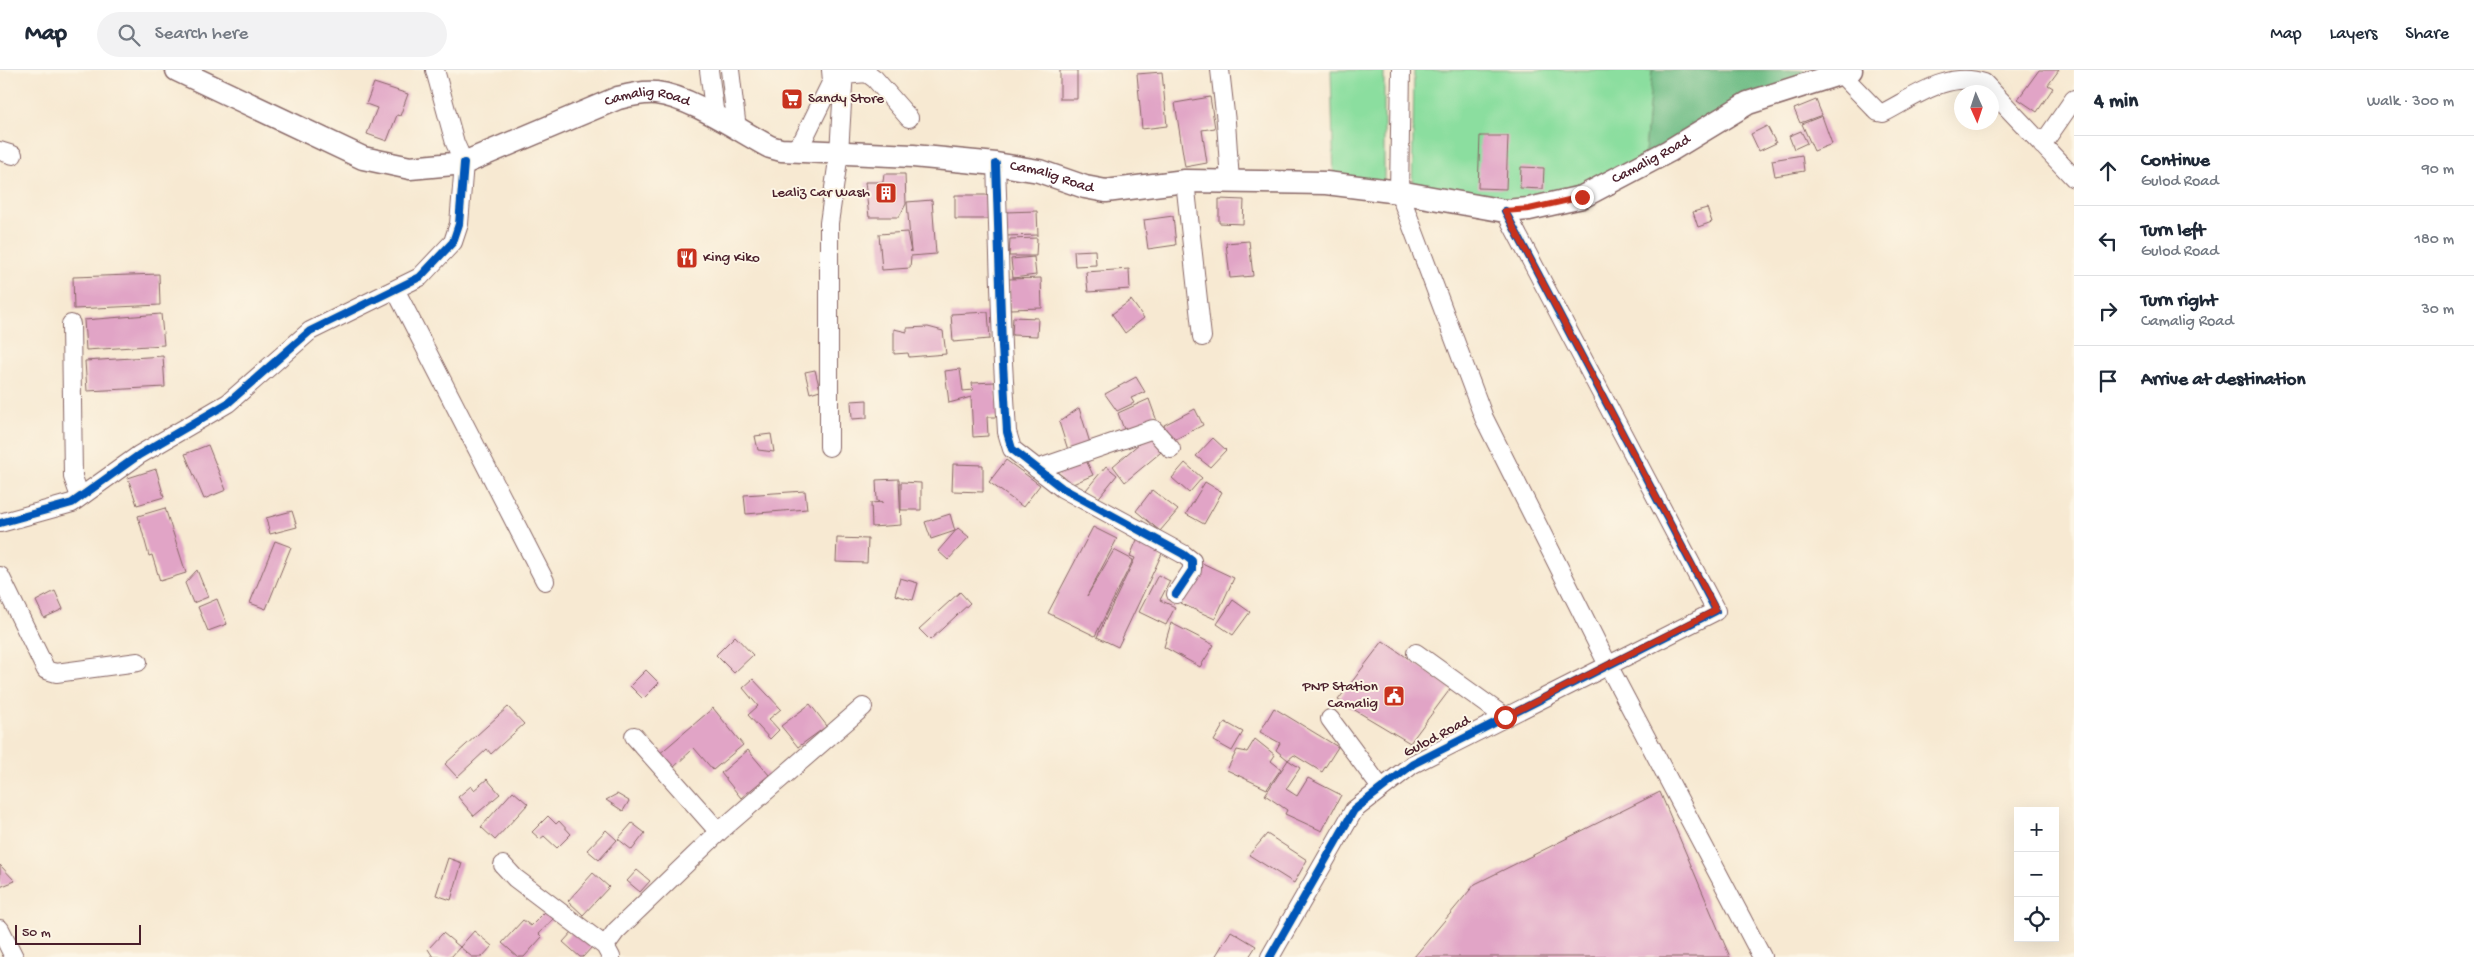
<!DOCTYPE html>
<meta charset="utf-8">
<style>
body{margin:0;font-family:"Gochi Hand",sans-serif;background:#f2f2f3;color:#1f2937}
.controls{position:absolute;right:15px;bottom:15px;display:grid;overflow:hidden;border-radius:0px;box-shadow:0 5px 20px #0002}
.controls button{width:45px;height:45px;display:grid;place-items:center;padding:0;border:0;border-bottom:1px solid #e0e1e3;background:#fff;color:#1f2937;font:25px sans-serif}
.compass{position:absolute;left:1954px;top:15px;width:45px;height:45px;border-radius:50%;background:#fff;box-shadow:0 5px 20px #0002;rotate:177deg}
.scale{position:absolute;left:15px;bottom:12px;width:126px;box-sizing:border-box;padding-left:5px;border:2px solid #4a1f2b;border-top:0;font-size:14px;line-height:18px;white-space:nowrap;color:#4a1f2b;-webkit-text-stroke:4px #fcf5e5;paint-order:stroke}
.stop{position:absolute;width:15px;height:15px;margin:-11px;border:4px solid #c8321e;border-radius:50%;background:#fff}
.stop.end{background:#c8321e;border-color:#fff;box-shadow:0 1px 5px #0008}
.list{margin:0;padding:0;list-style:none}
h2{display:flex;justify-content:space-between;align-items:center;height:65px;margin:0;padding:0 20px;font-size:21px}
h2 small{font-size:16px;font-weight:400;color:#747a83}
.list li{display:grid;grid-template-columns:32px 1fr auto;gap:15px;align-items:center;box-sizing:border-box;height:70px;padding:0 20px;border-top:1px solid #e0e1e3}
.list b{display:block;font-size:19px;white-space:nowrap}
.list p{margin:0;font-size:16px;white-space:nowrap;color:#747a83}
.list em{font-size:16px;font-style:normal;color:#747a83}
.icon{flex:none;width:28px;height:28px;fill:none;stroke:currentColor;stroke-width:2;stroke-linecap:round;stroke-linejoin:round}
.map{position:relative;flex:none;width:2074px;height:887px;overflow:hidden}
header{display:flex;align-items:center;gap:30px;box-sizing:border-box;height:70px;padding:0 25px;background:#fff;border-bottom:1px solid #e0e1e3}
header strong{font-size:24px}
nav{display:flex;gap:28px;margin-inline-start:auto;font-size:18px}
.search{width:350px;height:45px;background:#f2f2f3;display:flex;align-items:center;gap:12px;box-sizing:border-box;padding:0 18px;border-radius:28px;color:#747a83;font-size:19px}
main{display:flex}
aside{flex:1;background:#fff}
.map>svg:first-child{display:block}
.green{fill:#8bde9f;stroke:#6a7e65}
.forest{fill:#70bd86;stroke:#5d6e58}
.building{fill:#e1a4c6}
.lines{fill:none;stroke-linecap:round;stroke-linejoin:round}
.minor-casing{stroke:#876665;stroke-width:20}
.major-casing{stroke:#876665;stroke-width:25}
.minor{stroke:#fff;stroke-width:18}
.major{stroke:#fff;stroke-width:22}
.cycleway-casing{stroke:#fcf5e5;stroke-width:11}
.cycleway{stroke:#0057b8;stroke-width:8}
.route{stroke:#c8321e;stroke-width:6}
.labels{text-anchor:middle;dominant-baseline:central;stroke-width:4;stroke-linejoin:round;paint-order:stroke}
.poi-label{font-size:15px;fill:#4a1f2b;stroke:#fcf5e5;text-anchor:start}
.street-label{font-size:15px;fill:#4a1f2b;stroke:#fcf5e5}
</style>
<header>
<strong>Map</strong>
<div class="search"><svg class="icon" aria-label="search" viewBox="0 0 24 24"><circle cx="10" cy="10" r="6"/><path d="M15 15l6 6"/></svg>Search here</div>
<nav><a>Map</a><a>Layers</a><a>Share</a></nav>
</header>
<main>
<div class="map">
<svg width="2074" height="887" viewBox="0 0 2074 887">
<rect width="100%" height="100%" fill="#fcf5e5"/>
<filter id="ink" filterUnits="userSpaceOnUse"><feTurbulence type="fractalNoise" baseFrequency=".02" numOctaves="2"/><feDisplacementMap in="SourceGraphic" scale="10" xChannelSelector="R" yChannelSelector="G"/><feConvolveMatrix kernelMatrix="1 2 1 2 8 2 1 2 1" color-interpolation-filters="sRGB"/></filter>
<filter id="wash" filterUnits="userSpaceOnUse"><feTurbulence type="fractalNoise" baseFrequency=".0096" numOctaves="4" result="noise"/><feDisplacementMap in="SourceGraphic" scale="20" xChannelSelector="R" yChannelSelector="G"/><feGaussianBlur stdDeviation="1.12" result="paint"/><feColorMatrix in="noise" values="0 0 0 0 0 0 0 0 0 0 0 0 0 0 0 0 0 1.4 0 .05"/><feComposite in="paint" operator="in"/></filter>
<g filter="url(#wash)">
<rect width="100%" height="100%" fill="#f7e9d2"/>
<!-- green -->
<path class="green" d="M1331 0H1384V120L1334 114Z
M1414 0H1653L1644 94 1529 139 1412 125Z"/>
<!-- forest -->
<path class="forest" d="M1652 0H1793L1841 4 1748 33 1644 94Z"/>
<g id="blocks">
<!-- building -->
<path class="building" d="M1060 0H1077V29H1060Z
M2039 0H2059L2048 15 2053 18 2037 42 2018 29Z
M1162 2 1167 56 1142 59 1137 4Z
M374 13 408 24 400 46 397 45 387 71 367 64 377 38 366 34Z
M1210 27 1215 58 1202 60 1207 93 1185 97 1175 33Z
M1816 30 1822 45 1800 53 1794 39Z
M1822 46 1832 74 1814 81 1802 54Z
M1767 56 1776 73 1759 81 1751 64Z
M1801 61 1807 73 1794 79 1789 66Z
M1480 66H1508L1506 119 1478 118Z
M1802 85 1804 101 1775 106 1772 90Z
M1521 97 1544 98 1543 119 1520 118Z
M884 104H905L906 134 899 147H869L865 112H883Z
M955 125H990V149H955Z
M1219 129 1244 130 1243 154 1219 153Z
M932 130 936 184 911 186 910 198 882 200 879 164 907 162 911 182 907 132Z
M1707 138 1712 152 1698 157 1693 142Z
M1037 141 1038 165 1005 166V142Z
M1173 146 1176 175 1148 179 1144 150Z
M1037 168 1036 186H1009L1010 169Z
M1249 171 1253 206 1230 208 1226 173Z
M1095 180 1096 195 1075 196 1074 181Z
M1034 187 1036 205 1013 208 1011 189Z
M1129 199 1130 219 1088 222 1086 202Z
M159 204 160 235 74 239 73 207Z
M1041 208 1042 238 1010 239 1009 209Z
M1131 230 1144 248 1125 263 1112 244Z
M988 242 990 269 953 272 951 244Z
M161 244 164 275 86 280 84 250Z
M1013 247 1038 248 1037 266 1012 265Z
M928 257 943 261 946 284 909 287 908 283 894 284V259L907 262V258Z
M163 286 165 317 87 321 85 291Z
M960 299 963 321 973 320 972 313 995 312 999 347H987L988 366 973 367 971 327 949 333 945 301Z
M815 300 820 320 810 323 805 302Z
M1136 307 1145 322 1131 328 1134 333 1117 341 1105 324Z
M1149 329 1158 354 1126 365 1118 343Z
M867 330V348L852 349 851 331Z
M1079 338 1091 376 1069 383 1059 352Z
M1195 339 1203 355 1172 371 1164 355Z
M1153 362 1166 378 1125 412 1113 396Z
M771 364 774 382 758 380 755 366Z
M1213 368 1226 380 1210 397 1196 386Z
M208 375 226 420 204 429 185 384Z
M1084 386 1093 405 1064 418 1055 399Z
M1006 390 1040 415 1023 437 989 412Z
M1185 393 1202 408 1189 423 1172 408Z
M953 394 983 395V422L952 421Z
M1106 396 1117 405 1097 430 1086 420Z
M156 399 164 427 137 435 128 408Z
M899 409 901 455 872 457 871 433 883 432 877 431 876 410Z
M901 412 921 413V440H901Z
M1205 412 1222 422 1204 454 1186 444Z
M1152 420 1178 440 1160 461 1136 441Z
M805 421 807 439 746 444 744 425Z
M165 438 186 503 160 511 152 485 149 486 138 446Z
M292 441 297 457 270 464 266 448Z
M950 444 955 461 931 469 925 452Z
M1093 457 1117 469 1087 526 1114 480 1133 490 1095 566 1048 543Z
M958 458 969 467 948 490 938 481Z
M1140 463 1166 475 1118 577 1097 567 1135 488 1130 486Z
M837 468 868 469 867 493 836 492Z
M275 471 291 477 266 539 250 533Z
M1200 492 1234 508 1215 549 1180 533Z
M197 500 208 527 193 533 185 513Z
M1158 505 1170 511 1160 530 1175 537 1166 555 1139 542Z
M900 508 918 513 913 530 895 525Z
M55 521 63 539 44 548 36 531Z
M960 522 970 533 930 570 919 559Z
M217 529 227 554 208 561 198 537Z
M1233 530 1250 542 1233 565 1217 554Z
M1171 553 1214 575 1200 597 1164 577Z
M735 566 753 585 734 603 716 585Z
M1383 571 1451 618 1410 673 1338 630Z
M646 600 659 613 643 629 630 616Z
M753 609 781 639 769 649 779 660 770 669 748 645 758 636 743 618Z
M810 634 827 656 798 677 781 656Z
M508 637 524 654 491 684 487 679 457 707 445 694Z
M713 638 743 675 713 700 694 678 672 699 658 685Z
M1274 638 1338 677 1322 702 1294 685 1288 690 1300 698 1286 719 1297 726 1308 708 1341 725 1322 761 1285 744 1287 740 1265 725 1288 690 1276 680 1280 673 1260 662Z
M1225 652 1243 662 1232 681 1214 671Z
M1255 669 1275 685 1271 691 1281 699 1267 719 1227 700 1237 680 1247 682Z
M748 680 769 705 741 728 721 703Z
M487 709 500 724 474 746 458 727 471 716 474 720Z
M513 721 528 734 495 770 481 757Z
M1660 722 1730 887H1414L1475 814Z
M617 724 629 731 623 741 606 730Z
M548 746 556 754 559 751 571 764 557 778 544 766 540 769 532 762Z
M632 753 645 763 632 780 618 769Z
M606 760 617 770 599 790 587 780Z
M1267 764 1307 790 1294 813 1249 785Z
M448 788 462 793 451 830 436 825Z
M0 795 15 811 0 817Z
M637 800 650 811 640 822 627 811Z
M593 803 609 817 583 845 568 831Z
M547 840 556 846 539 864 542 867 524 887H518L502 873 523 850 531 856Z
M474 861 492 876 482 887H472L460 877Z
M573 861 592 877 583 887H580L563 872Z
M1231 861 1256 876 1249 887H1215Z
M443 863 460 877 451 887H433L428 879Z"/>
</g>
</g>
<g filter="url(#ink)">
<use href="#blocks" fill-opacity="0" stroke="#876665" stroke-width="1"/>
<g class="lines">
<!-- minor casing -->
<g class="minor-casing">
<path id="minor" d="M709 0 715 47
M730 0 737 59
M1220 0 1226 52 1230 111
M1401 0 1399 122 1484 348 1608 595 1762 887
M1841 4 1878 42 1883 43C1913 28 1948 0 1984 13L2074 108
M844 5 867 3 875 9 909 48
M2042 75 2074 29
M0 81 13 85
M792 81 803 70 832 11 831 0
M996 94 1002 276 1007 362 1012 379 1062 418 1183 484 1192 491V500L1176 524
M1185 111 1202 267
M396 221 545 511
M71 254 73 407 80 427
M829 377V153L839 83 844 0
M1037 399 1153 359 1171 379
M0 453 72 433 139 385 228 333 310 261 420 207 453 172 459 154 464 93 455 73 435 0
M0 506 46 600 56 603 138 592
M1416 583 1505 647
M1330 649 1381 718
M634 666 719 762
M503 795 515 808 605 876
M0 859 14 887
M611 887 605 876 616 861 719 762 863 637
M1270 887 1354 740 1413 694 1716 541 1505 141"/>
</g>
<!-- major casing -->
<g class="major-casing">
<g id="major">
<path id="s1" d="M177 0 363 88 410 98 464 93 618 28C630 25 642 22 656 23 691 27 738 60 770 77L781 80 913 86 996 94 1039 101 1085 117 1106 121 1185 111 1326 113 1399 122 1505 141 1529 139 1582 127 1669 81 1748 33 1851 0"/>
</g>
</g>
<!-- minor -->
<use href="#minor" class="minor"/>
<!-- major -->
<use href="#major" class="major"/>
<!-- cycleway casing -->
<g class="cycleway-casing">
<path id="cycleway" d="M996 94 1002 276 1007 362 1012 379 1062 418 1183 484 1192 491V500L1176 524
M0 453 72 433 139 385 228 333 310 261 420 207 453 172 459 154 464 93
M1270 887 1354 740 1413 694 1716 541 1505 141"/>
</g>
<!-- cycleway -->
<use href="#cycleway" class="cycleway"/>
</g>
</g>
<g class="lines" filter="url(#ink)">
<!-- route -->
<path class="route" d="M1505 647 1716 540 1505 141 1529 139 1582 127"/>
</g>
<!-- icons -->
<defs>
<g id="supermarket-square" transform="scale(1.125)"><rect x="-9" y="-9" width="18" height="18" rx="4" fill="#c8321e" stroke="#fcf5e5"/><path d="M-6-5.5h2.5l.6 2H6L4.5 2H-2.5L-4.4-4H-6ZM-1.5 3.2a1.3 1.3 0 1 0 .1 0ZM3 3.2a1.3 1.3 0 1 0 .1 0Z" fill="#fff"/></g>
<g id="building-square" transform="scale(1.125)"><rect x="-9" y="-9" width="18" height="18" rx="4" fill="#c8321e" stroke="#fcf5e5"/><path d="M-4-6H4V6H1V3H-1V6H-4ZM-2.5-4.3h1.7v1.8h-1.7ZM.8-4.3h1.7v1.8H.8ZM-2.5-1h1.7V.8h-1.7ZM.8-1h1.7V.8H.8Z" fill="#fff"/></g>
<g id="restaurant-square" transform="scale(1.125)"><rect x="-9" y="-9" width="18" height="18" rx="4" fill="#c8321e" stroke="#fcf5e5"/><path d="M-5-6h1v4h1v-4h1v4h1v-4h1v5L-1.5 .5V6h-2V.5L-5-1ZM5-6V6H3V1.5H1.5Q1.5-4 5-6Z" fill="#fff"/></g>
<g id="civic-square" transform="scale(1.125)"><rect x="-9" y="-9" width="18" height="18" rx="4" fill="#c8321e" stroke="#fcf5e5"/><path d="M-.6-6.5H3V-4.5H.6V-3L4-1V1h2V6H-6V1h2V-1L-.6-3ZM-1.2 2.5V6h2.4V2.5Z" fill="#fff"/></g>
</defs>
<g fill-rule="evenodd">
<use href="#supermarket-square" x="792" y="29"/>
<use href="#building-square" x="886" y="123"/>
<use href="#restaurant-square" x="687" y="188"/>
<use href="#civic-square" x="1394" y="626"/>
</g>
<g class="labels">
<!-- poi labels -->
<g class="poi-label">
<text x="808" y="29">Sandy Store</text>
<text x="870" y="123" text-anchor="end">Lealiz Car Wash</text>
<text x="703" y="188">King Kiko</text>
<text x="1378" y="617" text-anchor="end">PNP Station<tspan x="1378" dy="17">Camalig</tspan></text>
</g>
<!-- street labels -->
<g class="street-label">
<text stroke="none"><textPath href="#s1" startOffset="505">Camalig Road</textPath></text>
<text stroke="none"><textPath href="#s1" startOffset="1540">Camalig Road</textPath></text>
<text stroke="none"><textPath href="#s1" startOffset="925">Camalig Road</textPath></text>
<text transform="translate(1437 667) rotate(-28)">Gulod Road</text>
</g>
</g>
</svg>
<div class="controls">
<button>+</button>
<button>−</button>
<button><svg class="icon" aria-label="locate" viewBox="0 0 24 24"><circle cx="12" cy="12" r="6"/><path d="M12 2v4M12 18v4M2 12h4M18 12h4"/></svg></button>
</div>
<svg class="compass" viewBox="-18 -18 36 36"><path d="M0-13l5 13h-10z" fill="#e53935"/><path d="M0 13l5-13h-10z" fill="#747a83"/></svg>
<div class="scale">50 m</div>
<div class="stop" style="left:1505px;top:647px"></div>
<div class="stop end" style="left:1582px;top:127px"></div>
</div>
<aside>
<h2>4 min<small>Walk · 300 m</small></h2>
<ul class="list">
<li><svg class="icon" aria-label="ahead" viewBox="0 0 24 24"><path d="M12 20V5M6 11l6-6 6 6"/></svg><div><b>Continue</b><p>Gulod Road</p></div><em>90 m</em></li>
<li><svg class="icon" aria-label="left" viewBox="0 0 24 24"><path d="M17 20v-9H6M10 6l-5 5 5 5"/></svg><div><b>Turn left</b><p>Gulod Road</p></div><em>180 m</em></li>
<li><svg class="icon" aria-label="right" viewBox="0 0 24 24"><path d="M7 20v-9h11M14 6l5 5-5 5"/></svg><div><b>Turn right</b><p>Camalig Road</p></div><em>30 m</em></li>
<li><svg class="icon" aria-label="arrive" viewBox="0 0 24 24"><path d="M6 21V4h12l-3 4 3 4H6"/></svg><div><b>Arrive at destination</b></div></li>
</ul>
</aside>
</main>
